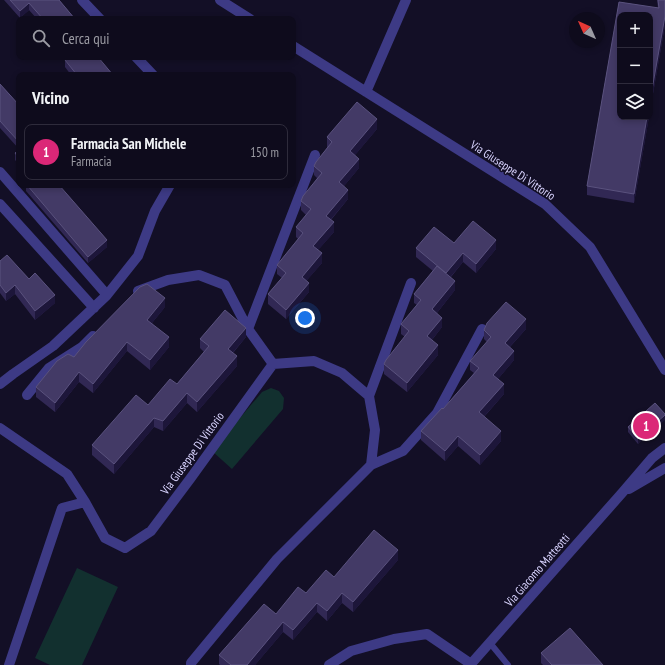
<!DOCTYPE html>
<html lang="it">
<meta charset="utf-8">
<style>
body{margin:0;font-family:"PT Sans Narrow",sans-serif;background:#1c1929;color:#f1f3f6}
.controls{position:absolute;right:12px;top:12px;display:grid;overflow:hidden;border-radius:8px;box-shadow:0 2px 6px #0003}
.controls button{width:36px;height:36px;display:grid;place-items:center;padding:0;border:0;border-bottom:1px solid #2e2b3b;background:#0e0b1c;color:#f1f3f6;font:20px sans-serif}
.compass{position:absolute;left:569px;top:12px;width:36px;height:36px;border-radius:50%;background:#0e0b1c;box-shadow:0 2px 6px #0003;rotate:315deg}
.you{position:absolute;left:305px;top:318px;width:14px;height:14px;margin:-10px;border:3px solid #fff;border-radius:50%;background:#1a73e8;box-shadow:0 0 0 6px #1a73e833}
.badge{display:grid;place-items:center;width:26px;height:26px;border-radius:50%;background:#db2777;color:#fff;font-size:13px;font-weight:700}
.pin{position:absolute;translate:-50% -50%;border:2px solid #fff;box-shadow:0 1px 4px #0006}
.list{margin:0;padding:0;list-style:none}
h2{display:flex;justify-content:space-between;align-items:center;height:52px;margin:0;padding:0 16px;font-size:17px}
h2 small{font-size:13px;font-weight:400;color:#9b9ba3}
.list li{display:grid;grid-template-columns:26px 1fr auto;gap:12px;align-items:center;box-sizing:border-box;height:56px;margin:0 8px 8px;padding:0 8px;border:1px solid #2e2b3b;border-radius:8px}
.list b{display:block;font-size:15px;white-space:nowrap}
.list p{margin:0;font-size:13px;white-space:nowrap;color:#9b9ba3}
.list em{font-size:13px;font-style:normal;color:#9b9ba3}
.icon{flex:none;width:22px;height:22px;fill:none;stroke:currentColor;stroke-width:2;stroke-linecap:round;stroke-linejoin:round}
.map{position:relative;flex:none;width:665px;height:665px;overflow:hidden}
.search{position:absolute;background:#0e0b1c;box-shadow:0 2px 6px #0003;left:16px;top:16px;width:280px;height:44px;display:flex;align-items:center;gap:10px;box-sizing:border-box;padding:0 14px;border-radius:8px;color:#9b9ba3;font-size:15px}
.panel{position:absolute;background:#0e0b1c;box-shadow:0 2px 6px #0003;left:16px;top:72px;width:280px;height:116px;border-radius:8px}
.map>svg:first-child{display:block}
.park{fill:#12302f}
.lines{fill:none;stroke-linecap:round;stroke-linejoin:round}
.service{stroke:#3d3a85;stroke-width:6}
.minor{stroke:#3d3a85;stroke-width:10}
.tertiary{stroke:#3d3a85;stroke-width:10}
.wall{fill:#312854}
.shaded-wall{fill:#1d163a}
.building{fill:#433a66;stroke:#5a527e}
.labels{text-anchor:middle;dominant-baseline:central;stroke-width:3;stroke-linejoin:round;paint-order:stroke}
.street-label{font-size:12px;fill:#d9d4ff;stroke:#130f26}
</style>
<div class="map">
<svg width="665" height="665" viewBox="0 0 665 665">
<rect width="100%" height="100%" fill="#130f26"/>
<!-- park -->
<path class="park" d="M271 388 279 391 284 398 283 409 232 469 212 451 262 392Z
M77 568 118 587 82 665H50L35 658Z"/>
<g class="lines">
<!-- service -->
<path class="service" d="M490 643 508 665"/>
<!-- minor -->
<path class="minor" d="M82 0 100 19
M220 0 250 19
M293 46 545 204 590 247 665 370
M136 57 153 75
M366 92 406 0
M0 172 107 295
M0 204 94 308
M138 291 168 280 199 275 225 285 248 329 273 364
M248 329 315 155
M0 384 13 374 53 346 107 295 138 256 155 211 170 185
M27 395 49 368 82 347 93 336
M369 396 411 283
M0 428 67 474 85 502 105 538 125 548 151 531 190 479 273 364 314 361 342 373 369 396 375 430 371 465
M9 665 62 508 85 502
M191 665V663L277 559 371 465 403 451 437 413 482 329
M329 665 351 651 394 639 427 634 471 664"/>
<!-- tertiary -->
<path class="tertiary" d="M629 489 665 468
M470 665 622 493 652 458 665 448"/>
</g>
<!-- wall -->
<path class="wall" d="M4 0H59L75 19H37L29 10 20 18Z
M657 0H665V25L650 111V15H620V117H649L634 203 587 195V186L619 2 658 8Z
M65 60 113 75H71L65 67Z
M0 84 19 105V149L0 128Z
M377 129 355 155 359 168 344 186 348 199 331 220 334 232 318 250 322 263 307 280 309 292 286 319 268 304V294L282 278 277 274V265L298 239 296 237V227L306 215 301 210V201L317 178 314 175V166L327 148V137Z
M19 150V164L15 160V153Z
M26 185H59L107 247 88 263 26 191Z
M454 243 496 249 476 273 463 262 451 277 455 290 437 313 442 327 432 340 438 355 407 392 384 374V364L405 337 401 334V324L417 305 414 303V294L433 271 416 257V248Z
M0 261 29 279 55 303 35 320 15 294 6 301 0 293Z
M165 307 152 323 169 347 150 370 127 351 93 393 79 382 55 412 36 397V387L74 357Z
M526 329 510 347 514 360 498 379 504 394 484 417 501 441 480 465 458 446 445 461 421 440V431L443 409 474 373 470 370V361L487 342 484 339V330Z
M246 337 233 353 237 366 197 412 187 403 163 431 154 427 114 474 92 455V445L177 384 204 352 200 348V339Z
M665 414 638 444 628 432V427Z
M398 560 353 612 342 603 327 621 317 612 293 640 283 632 255 665H220L219 664V655L306 593 334 577Z
M541 653 603 665H543L541 663Z"/>
<!-- shaded-wall -->
<path class="shaded-wall" d="M29 3V10L20 18V11Z
M665 16V25L650 111V101Z
M647 117H649L634 203V194Z
M377 119V129L350 161V151Z
M359 159V168L339 192V182Z
M348 190V199L326 225V216Z
M334 222V232L313 256V246Z
M107 240V247L88 263V257Z
M496 240V249L476 273V264Z
M322 253V263L302 286V277Z
M463 253V262L446 282V273Z
M455 281V290L432 319V309Z
M309 283V292L286 319V310Z
M15 285V294L6 301V293Z
M55 295V303L35 320V311Z
M165 298V307L147 329V320Z
M442 318V327L427 346V336Z
M526 319V329L505 352V343Z
M246 328V337L228 358V349Z
M169 337V347L150 370V360Z
M127 342V351L93 393V384Z
M438 345V355L407 392V383Z
M514 351V360L493 385V375Z
M237 356V366L197 412V402Z
M79 372V382L55 412V403Z
M504 384V394L479 422V412Z
M187 393V403L163 431V421Z
M665 415V420L638 444V439Z
M154 418V427L114 474V464Z
M501 431V441L480 465V455Z
M458 436V446L445 461V451Z
M398 550V560L353 612V602Z
M342 593V603L327 621V611Z
M317 603V612L293 640V630Z
M283 622V632L255 665H247Z"/>
<!-- building -->
<path class="building" d="M10 0H59L75 19H43L29 3 20 11Z
M658 0H665V16L650 101V15H620V117H647L634 194 587 186 619 2 659 8Z
M68 57H98L113 75H77L65 60Z
M0 84 19 105V142L0 121Z
M357 102 377 119 350 151 359 159 339 182 348 190 326 216 334 222 313 246 322 253 302 277 309 283 286 310 268 294 286 273 277 265 303 233 296 227 311 209 301 201 303 196 322 173 314 166 316 162 332 142 327 137Z
M19 150V158L15 153Z
M27 185H59L107 240 88 257Z
M473 221 496 240 476 264 463 253 446 273 416 248 434 227 454 243Z
M7 255 29 279 35 273 55 295 35 311 15 285 6 293 0 285V261Z
M437 266 455 281 432 309 442 318 427 336 438 345 407 383 384 364 386 360 409 331 401 324 421 300 414 294Z
M147 284 165 298 147 320 169 337 150 360 127 342 93 384 79 372 55 403 36 387 57 361 68 354 74 357 86 342 140 287Z
M506 302 526 319 505 343 514 351 493 375 504 384 479 412 501 431 480 455 458 436 445 451 421 431 442 408 443 409 479 368 470 361 491 337 484 330 487 323Z
M225 310 246 328 228 349 237 356 197 402 187 393 163 421 154 418 114 464 92 445 136 395 148 405 170 379 177 384 209 346 200 339Z
M655 403 665 414V415L638 439 628 427Z
M374 530 398 550 353 602 342 593 327 611 317 603 293 630 283 622 247 665H231L219 655 264 604 276 614 298 587 306 593 326 570 334 577Z
M570 628 603 665H552L541 653Z"/>
<g class="labels">
<!-- street labels -->
<g class="street-label">
<text transform="translate(513 170) rotate(33)">Via Giuseppe Di Vittorio</text>
<text transform="translate(192 453) rotate(-54)">Via Giuseppe Di Vittorio</text>
<text transform="translate(537 570) rotate(-49)">Via Giacomo Matteotti</text>
</g>
</g>
</svg>
<div class="controls">
<button>+</button>
<button>−</button>
<button><svg class="icon" aria-label="layers" viewBox="0 0 24 24"><path d="M12 4l9 5-9 5-9-5zM3 14l9 5 9-5"/></svg></button>
</div>
<svg class="compass" viewBox="-18 -18 36 36"><path d="M0-13l5 13h-10z" fill="#e53935"/><path d="M0 13l5-13h-10z" fill="#9b9ba3"/></svg>
<div class="you"></div>
<div class="pin badge" style="left:646px;top:426px">1</div>
<div class="search"><svg class="icon" aria-label="search" viewBox="0 0 24 24"><circle cx="10" cy="10" r="6"/><path d="M15 15l6 6"/></svg>Cerca qui</div>
<section class="panel">
<h2>Vicino<small></small></h2>
<ul class="list">
<li><span class="badge">1</span><div><b>Farmacia San Michele</b><p>Farmacia</p></div><em>150 m</em></li>
</ul>
</section>
</div>
